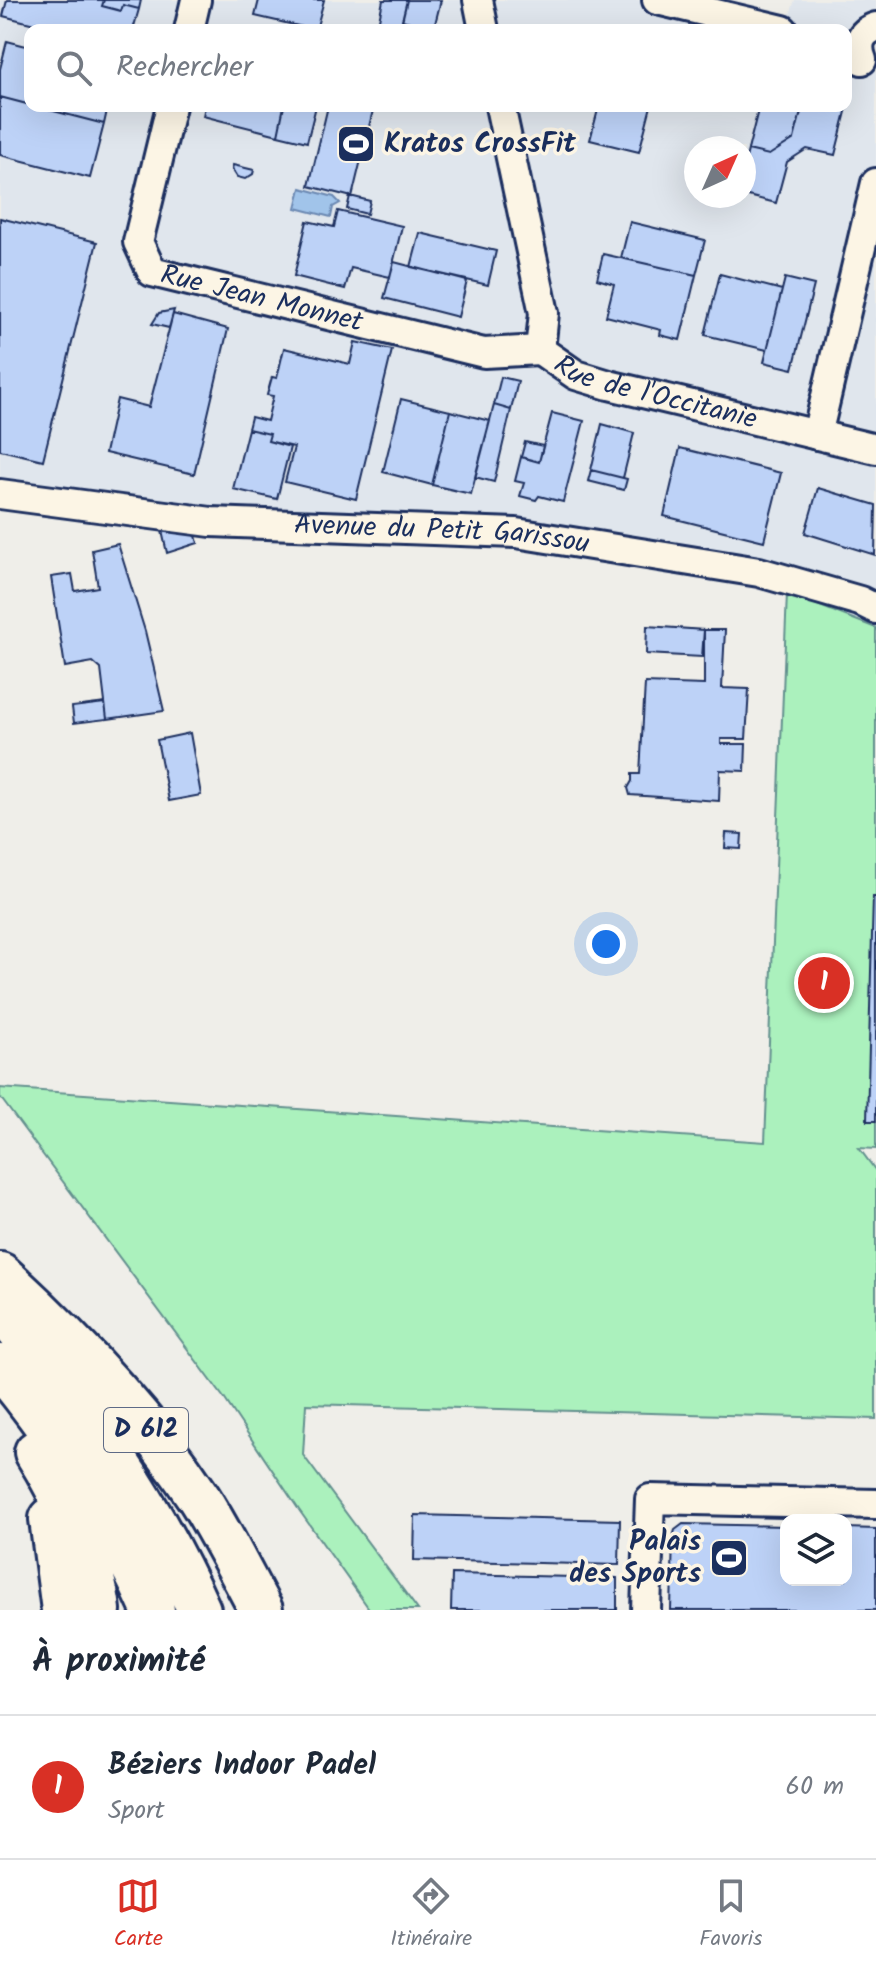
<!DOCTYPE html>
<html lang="fr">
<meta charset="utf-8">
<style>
body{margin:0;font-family:Kalam,sans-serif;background:#f2f2f3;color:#1f2937}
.controls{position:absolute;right:24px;bottom:24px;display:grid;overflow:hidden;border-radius:16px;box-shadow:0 8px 32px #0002}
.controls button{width:72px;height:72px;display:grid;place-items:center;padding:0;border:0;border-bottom:2px solid #e0e1e3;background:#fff;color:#1f2937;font:40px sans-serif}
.compass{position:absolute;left:684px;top:136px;width:72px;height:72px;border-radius:50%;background:#fff;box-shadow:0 8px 32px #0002;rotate:45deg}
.you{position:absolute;left:606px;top:944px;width:28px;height:28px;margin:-20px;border:6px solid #fff;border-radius:50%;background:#1a73e8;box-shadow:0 0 0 12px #1a73e833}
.badge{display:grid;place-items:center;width:52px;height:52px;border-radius:50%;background:#d93025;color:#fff;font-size:26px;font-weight:700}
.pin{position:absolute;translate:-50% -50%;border:4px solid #fff;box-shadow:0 2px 8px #0006}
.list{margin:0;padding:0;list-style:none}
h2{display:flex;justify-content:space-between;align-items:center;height:104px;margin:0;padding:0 32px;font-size:34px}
h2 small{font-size:26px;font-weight:400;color:#747a83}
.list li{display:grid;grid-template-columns:52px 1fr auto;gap:24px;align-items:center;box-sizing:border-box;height:144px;padding:0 32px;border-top:2px solid #e0e1e3}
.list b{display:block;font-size:30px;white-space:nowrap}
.list p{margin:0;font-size:26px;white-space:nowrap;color:#747a83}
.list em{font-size:26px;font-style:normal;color:#747a83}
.icon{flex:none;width:44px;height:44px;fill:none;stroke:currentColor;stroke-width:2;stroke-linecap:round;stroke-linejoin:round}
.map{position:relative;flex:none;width:876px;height:1610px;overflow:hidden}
.search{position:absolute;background:#fff;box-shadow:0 8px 32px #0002;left:24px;right:24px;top:24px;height:88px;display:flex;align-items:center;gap:20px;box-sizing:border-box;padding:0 28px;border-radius:16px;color:#747a83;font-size:30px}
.sheet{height:248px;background:#fff}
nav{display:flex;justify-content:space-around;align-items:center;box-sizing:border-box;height:112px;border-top:2px solid #e0e1e3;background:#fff;font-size:22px;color:#747a83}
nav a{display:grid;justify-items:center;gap:4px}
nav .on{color:#d93025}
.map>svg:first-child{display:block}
.built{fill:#e0e6ed;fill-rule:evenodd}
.green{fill:#abf1bd;stroke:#63908e;stroke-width:2}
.water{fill:#a1c4ea;stroke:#6b88b2;stroke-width:2}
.building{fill:#bdd2f7;stroke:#1b2f5e;stroke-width:2}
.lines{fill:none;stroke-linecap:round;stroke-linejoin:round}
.minor-casing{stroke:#1b2f5e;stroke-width:34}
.highway-casing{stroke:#1b2f5e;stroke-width:48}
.minor{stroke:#fcf5e5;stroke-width:28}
.highway{stroke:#fcf5e5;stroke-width:42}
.labels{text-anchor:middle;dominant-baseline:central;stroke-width:7;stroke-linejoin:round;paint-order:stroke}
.shield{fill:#fcf5e5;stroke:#5e6a86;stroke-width:2}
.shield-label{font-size:26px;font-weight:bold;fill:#1b2f5e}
.poi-label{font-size:28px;font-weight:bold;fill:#1b2f5e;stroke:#fcf5e5;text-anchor:start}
.street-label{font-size:28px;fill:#1b2f5e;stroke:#fcf5e5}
</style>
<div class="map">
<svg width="876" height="1610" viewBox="0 0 876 1610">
<rect width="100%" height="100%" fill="#efeee9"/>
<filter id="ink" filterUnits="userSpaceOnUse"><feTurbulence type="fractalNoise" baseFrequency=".0125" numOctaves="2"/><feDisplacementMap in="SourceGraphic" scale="16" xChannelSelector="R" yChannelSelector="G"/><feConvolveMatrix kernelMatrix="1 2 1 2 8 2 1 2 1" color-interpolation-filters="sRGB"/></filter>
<g filter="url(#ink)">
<!-- built -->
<path class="built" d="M0 0H722L789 17 795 0H876V628L787 593 584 546 0 490ZM30 30H846V106H30ZM696 148H744V196H696Z"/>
<!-- green -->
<path class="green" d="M787 593 876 628V1149L859 1148 876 1171V1419L306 1404 303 1455 418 1610H370L299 1510 224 1398 0 1097V1088L765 1142Z"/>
<!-- water -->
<path class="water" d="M301 188 334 197 340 203 333 207 331 217 296 208Z"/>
<!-- building -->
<path class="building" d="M7 0H104L102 6 121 11 123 5 139 9 133 30H58L3 16Z
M104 0H141L139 9 123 5 121 11 102 6Z
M259 0H324L316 30 255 16Z
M383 0H407L400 30H377Z
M407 0H441L434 28 402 20Z
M402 20 425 26 424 30H400Z
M7 41 30 47V105L0 97V69Z
M0 97 104 124 90 178 0 155Z
M846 99 849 100 835 155 807 149 787 162 776 203 744 195V166L748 150 769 155 794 139 802 108 794 106H846Z
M34 106H108L104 124Z
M205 106H284L278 135 203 116Z
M284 106H316L307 142 278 135Z
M328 106H374L352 197 309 186Z
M599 106H651L639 152 590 140Z
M759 106 802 108 794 139 769 155 748 150Z
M233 165 254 170 253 174 245 179 237 177 232 169Z
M350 196 370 201 367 214 347 209Z
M338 211 402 226 390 277 351 268 345 289 294 276 307 221 334 227Z
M0 218 97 242 43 460 0 450Z
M630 222 705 240 696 275 621 258Z
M420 233 496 251 488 285 411 267Z
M603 254 696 275 680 340 660 335 661 330 606 316 614 284 597 279Z
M394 262 467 281 458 317 384 298Z
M720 274 782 290 767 350 705 335Z
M785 278 814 285 793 369 764 362Z
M174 310 169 328 152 324 159 313Z
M173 314 228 329 194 474 105 453 117 399 149 407Z
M355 342 392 350 356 499 285 482 294 447 268 441 270 434 248 429 251 417 267 421 273 396 267 395 272 377 277 378 284 348 350 364Z
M501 377 518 381 511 410 494 405Z
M401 399 450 411 432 485 383 472Z
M494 405 511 410 494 482 475 477Z
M450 411 490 421 471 494 432 485Z
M552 413 584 421 563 502 539 496 536 500 520 496 524 483 515 481 521 457 539 462Z
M602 424 634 433 623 478 591 470Z
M248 429 270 434 268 441 290 447 277 499 233 489Z
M525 442 543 446 539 462 521 457Z
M680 448 781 473 764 541 664 516Z
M591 470 627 479 624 490 588 481Z
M818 488 876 505 875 555 805 533Z
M192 521 198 543 167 553 162 531Z
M118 544 145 631 164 711 107 719 101 669 93 662 65 667 51 577 72 574 75 591 98 587 92 550Z
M647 626 704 630 702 657 646 654Z
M704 630H725L722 688 749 689 746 739H721V744H746L745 771 720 770 719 801 630 795 628 788 632 781V774H640L645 683 704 685Z
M105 703 107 719 74 723 72 707Z
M190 733 201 795 169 801 157 740Z
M726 833 742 834 741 849 725 848Z
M873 897H876V1121H867Z
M415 1515 620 1520 619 1565 414 1560Z
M683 1524 786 1526V1580H846V1528L876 1529V1610H671L673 1537 675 1530Z
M452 1574 617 1578V1610H451Z"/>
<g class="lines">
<!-- minor casing -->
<g class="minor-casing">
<g id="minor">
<path d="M478 0 484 30"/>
<path d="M657 0 783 30"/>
<path d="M189 30 196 0"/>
<path d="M862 60C856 45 860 32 876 27"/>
<path id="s1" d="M171 106 138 242 152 272 484 353 540 350"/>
<path id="s2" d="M500 106 544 313 540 350 576 375 609 385 876 449"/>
<path d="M817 435 876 183"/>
<path id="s3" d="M0 494 211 522 516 533 759 572 860 601 876 609"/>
<path d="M646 1610 650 1499 876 1504"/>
</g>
</g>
<!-- highway casing -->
<g class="highway-casing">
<path id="highway" d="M0 1274C71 1339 146 1418 199 1498 222 1534 241 1573 261 1610
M3 1312C81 1404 150 1500 199 1610
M0 1366C61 1440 115 1523 153 1610
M36 1452C61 1492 94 1563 99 1610
M51 1519 63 1610"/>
</g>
<!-- minor -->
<use href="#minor" class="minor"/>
<!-- highway -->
<use href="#highway" class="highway"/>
</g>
</g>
<!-- icons -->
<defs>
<g id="stadium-square" transform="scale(2)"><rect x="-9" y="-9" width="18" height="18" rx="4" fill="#1b2f5e" stroke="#fcf5e5"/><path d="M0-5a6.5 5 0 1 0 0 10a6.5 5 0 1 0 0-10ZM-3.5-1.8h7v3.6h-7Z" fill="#fff"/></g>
</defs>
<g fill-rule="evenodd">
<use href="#stadium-square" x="356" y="144"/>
<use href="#stadium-square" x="729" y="1558"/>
</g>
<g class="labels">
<!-- shield labels -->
<rect class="shield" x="104" y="1408" width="84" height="44" rx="6"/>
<g class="shield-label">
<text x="146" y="1430">D 612</text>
</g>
<!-- poi labels -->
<g class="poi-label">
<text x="384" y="144">Kratos CrossFit</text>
<text x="701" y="1542" text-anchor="end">Palais<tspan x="701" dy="32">des Sports</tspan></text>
</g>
<!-- street labels -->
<g class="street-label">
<text stroke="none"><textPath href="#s1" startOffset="286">Rue Jean Monnet</textPath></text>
<text stroke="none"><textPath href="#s2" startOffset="374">Rue de l'Occitanie</textPath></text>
<text stroke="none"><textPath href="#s3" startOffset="444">Avenue du Petit Garissou</textPath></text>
</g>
</g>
</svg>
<div class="controls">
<button><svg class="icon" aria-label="layers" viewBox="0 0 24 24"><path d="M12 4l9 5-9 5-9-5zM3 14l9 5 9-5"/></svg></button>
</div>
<svg class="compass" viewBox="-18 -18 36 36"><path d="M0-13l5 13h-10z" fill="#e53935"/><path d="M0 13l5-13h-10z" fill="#747a83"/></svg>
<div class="you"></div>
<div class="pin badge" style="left:824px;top:983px">1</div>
<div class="search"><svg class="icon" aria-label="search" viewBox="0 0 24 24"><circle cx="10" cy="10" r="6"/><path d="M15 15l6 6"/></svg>Rechercher</div>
</div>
<section class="sheet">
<h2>À proximité<small></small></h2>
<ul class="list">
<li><span class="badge">1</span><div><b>Béziers Indoor Padel</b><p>Sport</p></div><em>60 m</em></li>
</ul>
</section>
<nav>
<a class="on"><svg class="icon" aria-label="map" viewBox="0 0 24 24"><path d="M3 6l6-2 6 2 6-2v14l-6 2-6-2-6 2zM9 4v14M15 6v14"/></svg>Carte</a>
<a><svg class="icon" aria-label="directions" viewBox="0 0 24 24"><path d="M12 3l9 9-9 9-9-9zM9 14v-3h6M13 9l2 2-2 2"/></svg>Itinéraire</a>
<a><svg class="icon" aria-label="saved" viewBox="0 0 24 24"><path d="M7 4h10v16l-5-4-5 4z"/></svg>Favoris</a>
</nav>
